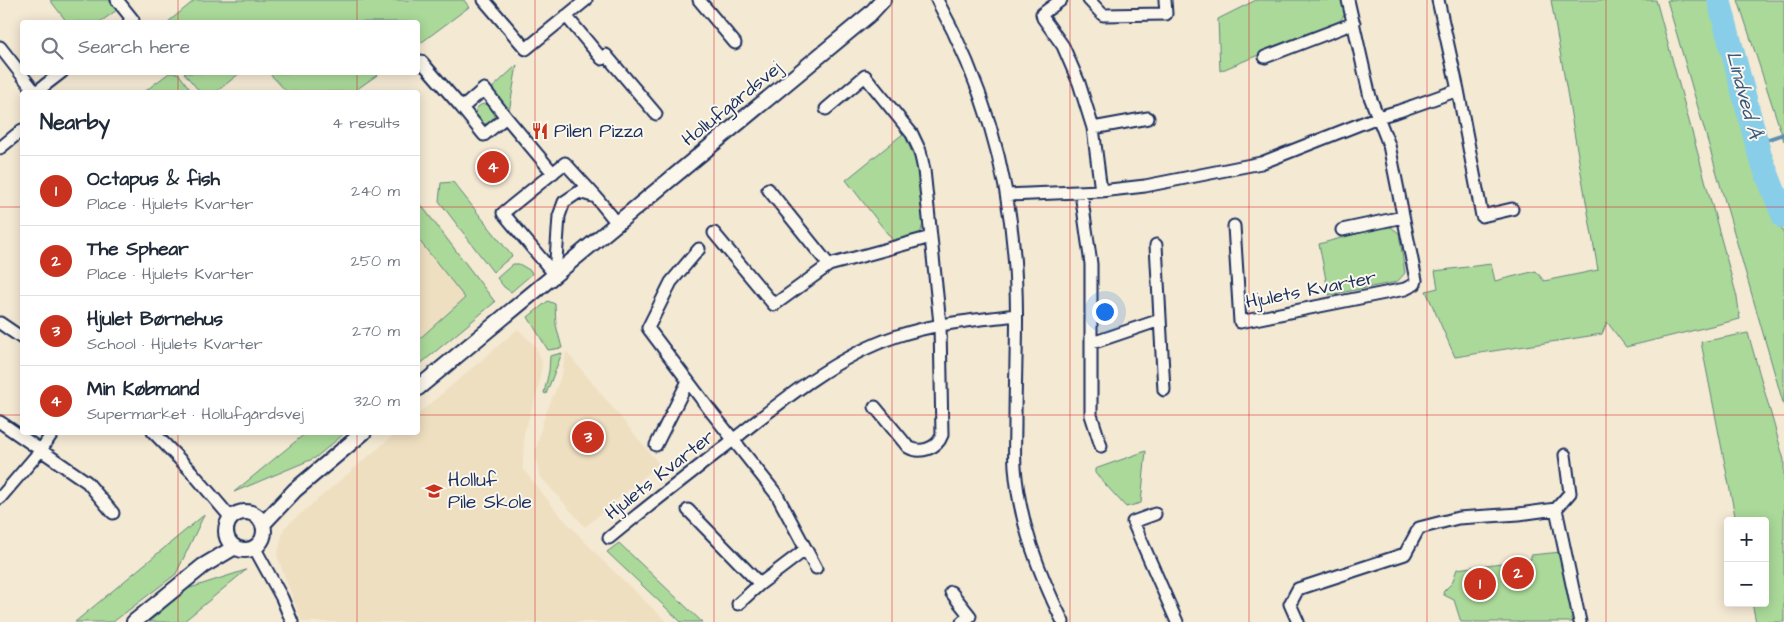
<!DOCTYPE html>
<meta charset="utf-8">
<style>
body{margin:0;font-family:"Architects Daughter",sans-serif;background:#f2f2f3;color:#1f2937}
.controls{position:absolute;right:15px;bottom:15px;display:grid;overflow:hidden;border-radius:5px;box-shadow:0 2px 12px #0003}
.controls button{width:45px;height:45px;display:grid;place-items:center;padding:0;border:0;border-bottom:1px solid #e0e1e3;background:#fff;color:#1f2937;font:25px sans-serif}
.you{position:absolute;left:1104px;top:311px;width:18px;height:18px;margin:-12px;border:4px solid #fff;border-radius:50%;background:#1a73e8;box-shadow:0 0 0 8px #1a73e833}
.badge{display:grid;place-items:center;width:32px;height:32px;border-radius:50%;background:#c8321e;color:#fff;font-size:16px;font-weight:700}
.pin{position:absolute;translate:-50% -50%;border:2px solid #fff;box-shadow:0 1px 5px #0006}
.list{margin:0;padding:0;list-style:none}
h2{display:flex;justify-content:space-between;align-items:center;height:65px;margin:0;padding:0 20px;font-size:21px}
h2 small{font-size:16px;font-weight:400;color:#747a83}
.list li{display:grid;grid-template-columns:32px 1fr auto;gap:15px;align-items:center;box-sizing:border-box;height:70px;padding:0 20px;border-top:1px solid #e0e1e3}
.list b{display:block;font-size:19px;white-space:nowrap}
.list p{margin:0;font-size:16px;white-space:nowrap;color:#747a83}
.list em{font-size:16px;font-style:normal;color:#747a83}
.icon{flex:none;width:28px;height:28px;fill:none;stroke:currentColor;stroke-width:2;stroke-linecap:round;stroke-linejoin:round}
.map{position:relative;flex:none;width:1784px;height:622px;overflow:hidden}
.search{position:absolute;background:#fff;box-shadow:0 2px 12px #0003;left:20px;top:20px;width:400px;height:55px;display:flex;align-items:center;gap:12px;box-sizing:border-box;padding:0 18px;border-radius:5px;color:#747a83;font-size:19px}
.panel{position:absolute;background:#fff;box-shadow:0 2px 12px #0003;left:20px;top:90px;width:400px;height:345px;border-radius:5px}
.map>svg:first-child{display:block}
.built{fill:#efdfc1}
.green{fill:#aad999;stroke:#62847c}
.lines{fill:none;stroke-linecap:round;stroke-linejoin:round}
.stream{stroke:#5c8eb1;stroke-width:4}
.river{stroke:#88cee9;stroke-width:24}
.minor-casing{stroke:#1b2f5e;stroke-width:15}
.tertiary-casing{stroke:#1b2f5e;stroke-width:18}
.minor{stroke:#fbf7ec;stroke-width:11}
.tertiary{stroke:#fbf7ec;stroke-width:14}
.grid{fill:none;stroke:#d62828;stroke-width:1;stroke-opacity:0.55}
.labels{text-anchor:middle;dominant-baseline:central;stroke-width:4;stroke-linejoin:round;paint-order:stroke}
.street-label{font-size:19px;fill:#1b2f5e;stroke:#fbf7ec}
.poi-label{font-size:19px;fill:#1b2f5e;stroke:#fbf7ec;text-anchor:start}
.water-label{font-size:20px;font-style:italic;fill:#365781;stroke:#fbf7ec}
</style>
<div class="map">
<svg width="1784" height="622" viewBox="0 0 1784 622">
<rect width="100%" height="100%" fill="#f4e9d3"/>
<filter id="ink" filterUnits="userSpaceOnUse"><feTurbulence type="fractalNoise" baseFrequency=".02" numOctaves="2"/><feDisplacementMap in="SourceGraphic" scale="10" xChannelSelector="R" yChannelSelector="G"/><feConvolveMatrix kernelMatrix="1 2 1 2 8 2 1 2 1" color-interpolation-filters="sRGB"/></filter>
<g filter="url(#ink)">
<!-- built -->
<path class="built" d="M418 198 495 302 418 366Z
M518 329 536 347 542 362 538 390 524 433 523 469 558 513 603 561 667 622H302L277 556 284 528 396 433 418 432V414Z
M566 351 659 464 585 527 539 475 535 453 543 421 562 374Z"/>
<!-- green -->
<path class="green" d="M50 0H109L117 10 100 22H67Z
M195 0H464L469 7 418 45V22H168Z
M1256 0H1343L1346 12 1340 21 1220 71 1218 19Z
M1551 0H1656L1737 297 1740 319 1626 347 1607 322 1602 334 1455 357 1426 291 1438 288 1435 271 1491 264 1495 281 1536 271 1544 281 1598 270Z
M1667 0H1714L1760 174 1784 235V406Z
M1738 0H1784V141Z
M517 65 509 112 490 90Z
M169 73H178L192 92H144Z
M184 73H240L216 92H200Z
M269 73H380L353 92H287Z
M475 114a10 10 0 1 1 20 0a10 10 0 1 1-20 0Z
M904 133 918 168 923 224 920 235 894 242 846 180Z
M453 182 512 256 493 272 439 201 441 183Z
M418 204 421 205 495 302 418 366V340L465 298 418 239Z
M1388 225 1399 233 1405 273 1397 282 1329 295 1319 244Z
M513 264H519L531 271 532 274 511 292 504 287 497 278Z
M548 301 555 304 556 325 562 348 548 350 528 317Z
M1748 333 1784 460V622H1756L1752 603H1765V521H1736L1701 342Z
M562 353 546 394 544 393 549 371 550 356Z
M307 432 345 433 315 458 234 492Z
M1146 451 1141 503 1126 507 1095 473V469Z
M204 515 176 574 113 622H75Z
M619 543 702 622H681L607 552Z
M1561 552 1578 622H1461L1454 600 1444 595 1443 592 1452 583 1457 569 1531 559V555Z
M246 570 183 622H149L187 589Z"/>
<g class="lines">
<!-- stream -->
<path class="stream" d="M1757 143 1784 134"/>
<!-- river -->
<path class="river" d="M1719 0 1760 156 1784 217"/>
<!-- minor casing -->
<g class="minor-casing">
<path id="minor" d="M117 0 133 20 129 22
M484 0 526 49 586 0
M699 0 735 43
M937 0C981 80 1007 164 1014 255 1019 311 1015 367 1015 422 1015 437 1014 452 1015 467 1019 522 1039 573 1063 622
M1061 0 1042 14 1043 18 1063 46 1079 83 1093 128 1101 191
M1089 0 1103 15 1166 14 1165 0
M1438 0 1458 90 1482 216 1512 209
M566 16 602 59 606 55 656 114
M0 47 35 92
M1265 57 1354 23
M421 61 462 108 484 89 506 117 484 135 462 108
M36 92 62 72
M826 109 865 76 912 134 920 151 924 170 940 324 942 435C937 449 920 454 908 447L875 407
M506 117 553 173
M1093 128 1148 118
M0 148 22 130
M768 189 829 265
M1081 193 1091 264V415L1101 446
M1007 195 1101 191 1145 186 1261 163 1378 117 1399 111 1458 90
M1234 226 1240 322 1405 289 1415 284 1416 280 1389 145 1370 97 1348 0
M1342 230 1403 217
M714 233 774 305 829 265 931 237
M1156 245 1164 390
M699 249 671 282 648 328 709 409 777 495 816 568
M555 275 503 213 565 163 596 197
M555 275 559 216 564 202 579 192 596 197 617 223
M0 323 22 338
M1092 343 1160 320
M0 422 87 482 113 513
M153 432 191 471 231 518
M656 445 688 381
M0 498 41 450 53 432
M1556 509 1570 493 1565 455
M688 510 760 584
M1155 514 1133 522 1177 622
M609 538C648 506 688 475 728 444 779 403 834 357 897 336 936 323 976 320 1016 315
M254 547 282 598 292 622
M951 592 970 616 962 622
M738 604 760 584 806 549
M1298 622 1290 604 1298 589 1405 554 1419 528 1458 518 1519 514 1556 509 1580 622"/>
</g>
<!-- tertiary casing -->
<g class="tertiary-casing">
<path id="tertiary" d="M418 388 870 14 883 0
M226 531a19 19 0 1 1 38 0a19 19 0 1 1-38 0Z
M263 524 295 490 364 432
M134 622 203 566 235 547"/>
</g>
<!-- minor -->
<use href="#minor" class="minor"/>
<!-- tertiary -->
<use href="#tertiary" class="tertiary"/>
</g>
</g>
<!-- grid -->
<path class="grid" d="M178 0V22M357 0V22M535 0V622M714 0V622M892 0V622M1070 0V622M1249 0V622M1427 0V622M1606 0V622M178 72V92M357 72V92M0 207H22M418 207H1784M0 415H22M418 415H1784M178 432V622M357 432V622"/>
<!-- icons -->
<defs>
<g id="restaurant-bare" transform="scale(1.35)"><path d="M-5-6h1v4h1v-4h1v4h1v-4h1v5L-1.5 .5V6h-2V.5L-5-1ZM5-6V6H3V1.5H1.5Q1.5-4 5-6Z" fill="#c8321e" stroke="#fbf7ec" stroke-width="2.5" paint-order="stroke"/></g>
<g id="school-bare" transform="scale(1.35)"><path d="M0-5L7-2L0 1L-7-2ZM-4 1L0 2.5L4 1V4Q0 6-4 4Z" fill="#c8321e" stroke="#fbf7ec" stroke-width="2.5" paint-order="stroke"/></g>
</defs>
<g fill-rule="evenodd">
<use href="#restaurant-bare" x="540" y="131"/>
<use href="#school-bare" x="434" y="491"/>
</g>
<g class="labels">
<!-- street labels -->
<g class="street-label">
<text transform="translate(732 104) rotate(-39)">Hollufgårdsvej</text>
<text transform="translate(1311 290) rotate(-11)">Hjulets Kvarter</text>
<text transform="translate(660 475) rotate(-38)">Hjulets Kvarter</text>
</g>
<!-- poi labels -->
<g class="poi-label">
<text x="554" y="131">Pilen Pizza</text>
<text x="448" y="480">Holluf<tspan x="448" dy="22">Pile Skole</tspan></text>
</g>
<!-- water labels -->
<g class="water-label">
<text transform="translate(1744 95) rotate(75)">Lindved Å</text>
</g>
</g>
</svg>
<div class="controls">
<button>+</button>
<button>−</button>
</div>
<div class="you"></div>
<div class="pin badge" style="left:1480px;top:584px">1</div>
<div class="pin badge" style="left:1518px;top:573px">2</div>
<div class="pin badge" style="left:588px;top:437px">3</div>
<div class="pin badge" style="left:493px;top:167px">4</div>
<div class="search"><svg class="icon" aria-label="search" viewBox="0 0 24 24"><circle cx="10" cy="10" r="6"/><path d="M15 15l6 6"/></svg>Search here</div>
<section class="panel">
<h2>Nearby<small>4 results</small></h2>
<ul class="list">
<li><span class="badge">1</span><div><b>Octapus &amp; fish</b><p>Place · Hjulets Kvarter</p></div><em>240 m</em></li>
<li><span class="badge">2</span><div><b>The Sphear</b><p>Place · Hjulets Kvarter</p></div><em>250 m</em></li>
<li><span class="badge">3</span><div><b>Hjulet Børnehus</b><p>School · Hjulets Kvarter</p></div><em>270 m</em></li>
<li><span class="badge">4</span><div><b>Min Købmand</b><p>Supermarket · Hollufgårdsvej</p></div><em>320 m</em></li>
</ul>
</section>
</div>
